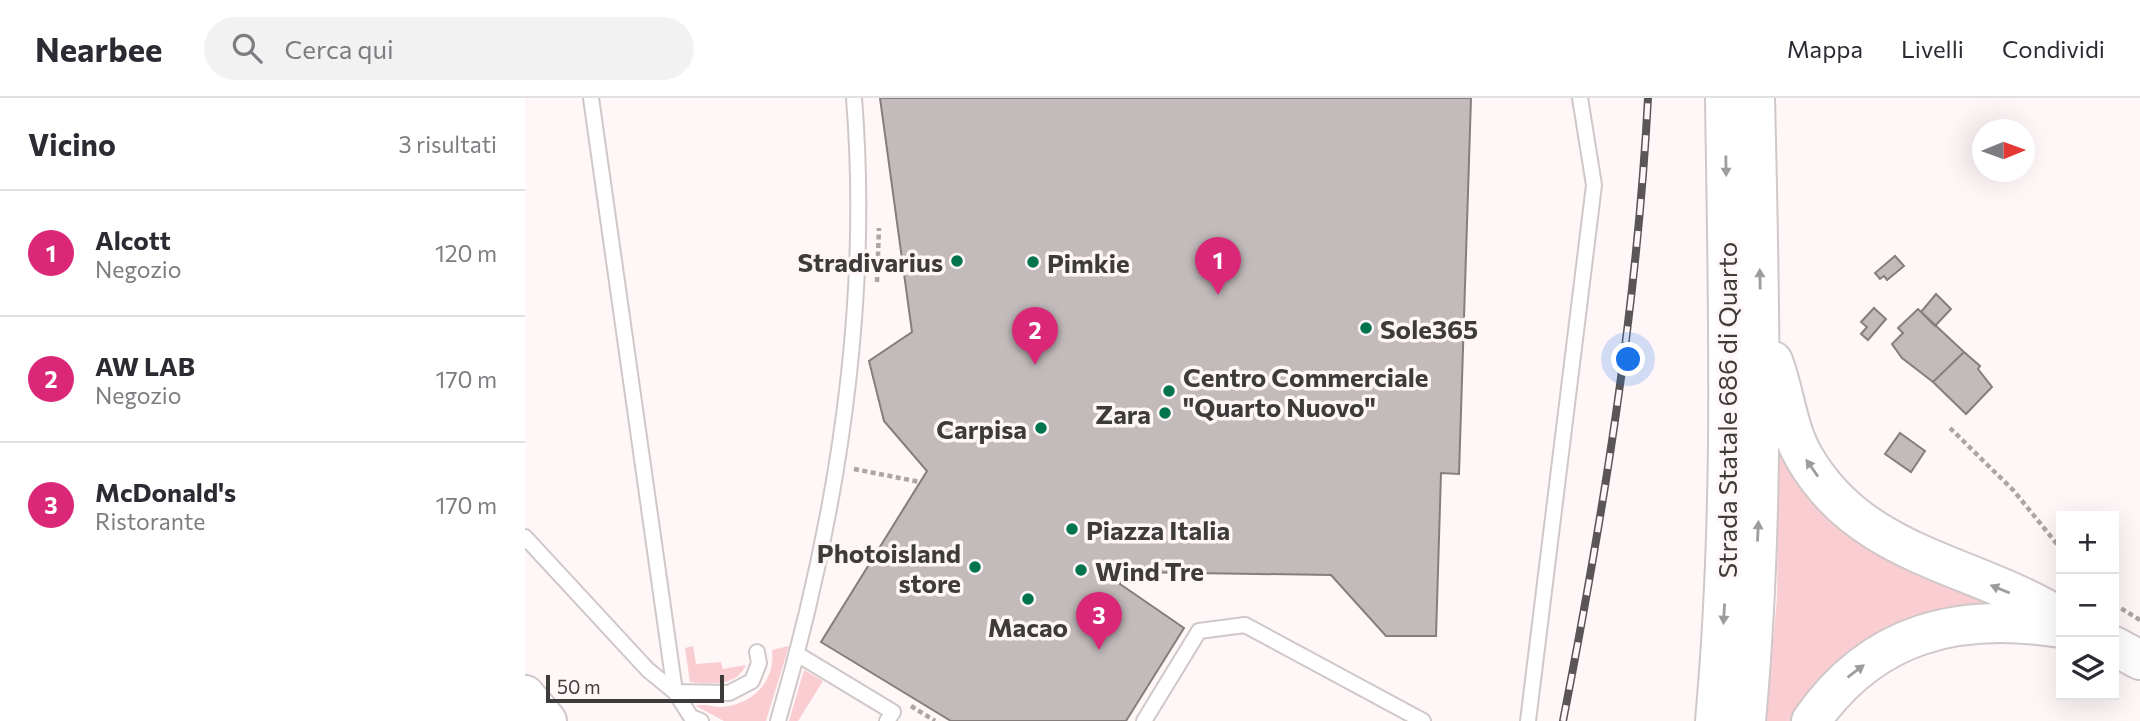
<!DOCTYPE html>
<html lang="it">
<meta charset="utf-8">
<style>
body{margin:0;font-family:Commissioner,sans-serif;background:#f2f2f3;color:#2b2b33}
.controls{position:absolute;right:21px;bottom:21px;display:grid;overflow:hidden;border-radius:0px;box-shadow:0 7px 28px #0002}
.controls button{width:63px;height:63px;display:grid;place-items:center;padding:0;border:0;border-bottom:2px solid #e1e1e2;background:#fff;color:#2b2b33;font:35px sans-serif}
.compass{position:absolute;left:1447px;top:21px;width:63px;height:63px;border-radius:50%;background:#fff;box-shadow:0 7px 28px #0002;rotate:89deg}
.scale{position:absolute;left:21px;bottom:18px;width:178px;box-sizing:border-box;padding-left:7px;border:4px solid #3e3b3b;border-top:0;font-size:19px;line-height:24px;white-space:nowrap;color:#3e3b3b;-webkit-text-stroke:5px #fff6f7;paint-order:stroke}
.you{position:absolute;left:1104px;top:262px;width:24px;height:24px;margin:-18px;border:5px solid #fff;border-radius:50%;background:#1a73e8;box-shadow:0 0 0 10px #1a73e833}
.badge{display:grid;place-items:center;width:46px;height:46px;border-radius:50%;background:#db2777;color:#fff;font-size:23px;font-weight:700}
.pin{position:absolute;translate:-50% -58px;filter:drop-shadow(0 2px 4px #0008)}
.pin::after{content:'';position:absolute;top:37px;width:24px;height:21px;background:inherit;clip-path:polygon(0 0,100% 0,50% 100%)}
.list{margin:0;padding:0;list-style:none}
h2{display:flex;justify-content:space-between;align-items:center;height:91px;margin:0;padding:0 28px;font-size:30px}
h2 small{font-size:23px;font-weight:400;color:#7c7c81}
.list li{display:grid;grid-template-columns:46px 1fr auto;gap:21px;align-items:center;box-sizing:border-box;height:126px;padding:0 28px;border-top:2px solid #e1e1e2}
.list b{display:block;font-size:26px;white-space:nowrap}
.list p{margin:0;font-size:23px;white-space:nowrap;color:#7c7c81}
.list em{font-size:23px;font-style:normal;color:#7c7c81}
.icon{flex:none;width:38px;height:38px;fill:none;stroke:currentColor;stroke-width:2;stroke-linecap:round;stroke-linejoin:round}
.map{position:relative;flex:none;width:1615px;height:623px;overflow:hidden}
header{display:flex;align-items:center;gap:42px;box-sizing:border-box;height:98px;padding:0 35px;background:#fff;border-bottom:2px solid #e1e1e2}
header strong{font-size:33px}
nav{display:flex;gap:38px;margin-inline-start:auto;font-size:24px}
.search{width:490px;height:63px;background:#f2f2f3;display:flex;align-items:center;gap:18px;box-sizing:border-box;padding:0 24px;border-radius:38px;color:#7c7c81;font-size:26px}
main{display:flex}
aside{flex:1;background:#fff}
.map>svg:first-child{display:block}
.green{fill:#f9cdd1}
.building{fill:#c3bbbb;stroke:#857d7e;stroke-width:2}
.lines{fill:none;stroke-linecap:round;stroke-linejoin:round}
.lane-casing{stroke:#d0c7c8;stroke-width:18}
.highway-casing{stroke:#d0c7c8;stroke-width:42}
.path{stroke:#aba5a5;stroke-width:4.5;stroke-dasharray:5 3.5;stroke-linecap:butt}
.lane{stroke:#fff;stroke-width:14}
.highway{stroke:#fff;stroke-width:38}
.rail-casing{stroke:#5a5657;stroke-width:8}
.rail{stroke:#fff6f7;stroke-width:5;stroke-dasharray:16;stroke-linecap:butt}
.oneway{fill:#9e9d9d}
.poi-dot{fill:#01744e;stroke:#fff6f7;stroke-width:2.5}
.labels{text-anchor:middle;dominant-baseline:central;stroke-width:7;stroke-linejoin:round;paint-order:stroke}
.poi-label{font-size:26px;font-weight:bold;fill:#3e3b3b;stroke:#fff6f7;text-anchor:start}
.street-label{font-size:26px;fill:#3e3b3b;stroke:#fff6f7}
</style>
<header>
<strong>Nearbee</strong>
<div class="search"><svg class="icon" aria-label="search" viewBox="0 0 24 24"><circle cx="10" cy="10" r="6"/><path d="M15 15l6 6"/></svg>Cerca qui</div>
<nav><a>Mappa</a><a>Livelli</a><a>Condividi</a></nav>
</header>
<main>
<aside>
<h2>Vicino<small>3 risultati</small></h2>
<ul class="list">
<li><span class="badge">1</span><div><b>Alcott</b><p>Negozio</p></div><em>120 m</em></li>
<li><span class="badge">2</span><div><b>AW LAB</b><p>Negozio</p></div><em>170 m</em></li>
<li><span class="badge">3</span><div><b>McDonald's</b><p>Ristorante</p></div><em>170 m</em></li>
</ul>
</aside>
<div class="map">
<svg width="1615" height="623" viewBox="0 0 1615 623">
<rect width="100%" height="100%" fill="#fff6f7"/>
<!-- green -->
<path class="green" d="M1254 345 1469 507 1273 623H1241L1252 499Z
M168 548 171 566 196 564 198 571 221 567C211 589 186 586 165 584L160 550Z
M264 548 241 623H199L171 608C177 605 188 609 197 609 228 607 251 582 247 552Z
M279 572 298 583 273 623H264Z"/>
<!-- building -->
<path class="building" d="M355 0H946L934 376 916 375 911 538H861L806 477 603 474 595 486 659 530 601 623H426L296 544 402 373 359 323 344 263 387 234Z
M1370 158 1379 168 1362 182 1359 178 1355 181 1350 175Z
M1411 196 1426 211 1410 228 1396 214Z
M1349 210 1361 221 1343 242 1336 236 1342 229 1336 224Z
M1393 211 1439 254 1408 284 1377 260 1367 246 1378 235 1373 230Z
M1439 254 1455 268 1453 271 1467 289 1441 316 1408 284Z
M1375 335 1400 353 1386 374 1360 356Z"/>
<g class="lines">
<!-- lane casing -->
<g class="lane-casing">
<path id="lane" d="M66 0 150 594 166 619 176 623
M0 439 123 572 150 594 204 595 227 583 234 565 232 554
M272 556 368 614 362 623
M253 623C312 421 346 211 329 0
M619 623 674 533 720 527 898 623
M1003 623 1069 87 1055 0"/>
</g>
<!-- highway casing -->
<g class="highway-casing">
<path id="highway" d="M1248 263C1260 294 1262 330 1279 359 1337 460 1447 464 1536 520
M1589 548 1615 562
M0 597 22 623
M1190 623C1209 415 1203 208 1200 0
M1221 623C1240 416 1235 208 1230 0
M1286 623C1348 534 1433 514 1536 530"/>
</g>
<!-- path -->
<path class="path" d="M352 184 354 130
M1425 330 1489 393 1536 451
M329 371 395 384
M1589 506 1615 522
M386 608 410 623"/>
<!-- lane -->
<use href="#lane" class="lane"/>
<!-- highway -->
<use href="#highway" class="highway"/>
<!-- rail casing -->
<g class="rail-casing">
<path id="rail" d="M1038 623C1078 418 1112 209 1123 0"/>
</g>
<!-- rail -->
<use href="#rail" class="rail"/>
</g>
<!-- one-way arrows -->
<defs><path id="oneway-solid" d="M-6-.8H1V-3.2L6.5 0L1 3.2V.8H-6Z" transform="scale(1.75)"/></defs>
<g class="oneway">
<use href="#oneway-solid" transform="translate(1201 68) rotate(89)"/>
<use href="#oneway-solid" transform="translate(1235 181) rotate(-91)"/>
<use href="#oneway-solid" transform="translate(1287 370) rotate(-125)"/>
<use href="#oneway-solid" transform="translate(1233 433) rotate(-87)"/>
<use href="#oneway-solid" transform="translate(1475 491) rotate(-158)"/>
<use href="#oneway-solid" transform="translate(1199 516) rotate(93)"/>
<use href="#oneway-solid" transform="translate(1331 573) rotate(-37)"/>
</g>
<!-- markers -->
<g class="poi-dot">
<circle cx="432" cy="163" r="7"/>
<circle cx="508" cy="164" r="7"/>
<circle cx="841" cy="230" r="7"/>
<circle cx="644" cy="293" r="7"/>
<circle cx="640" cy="315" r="7"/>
<circle cx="516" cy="330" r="7"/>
<circle cx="547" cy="431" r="7"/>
<circle cx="450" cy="469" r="7"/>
<circle cx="556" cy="472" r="7"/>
<circle cx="503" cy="501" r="7"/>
</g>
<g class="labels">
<!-- poi labels -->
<g class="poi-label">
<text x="418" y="163" text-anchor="end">Stradivarius</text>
<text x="522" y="164">Pimkie</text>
<text x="855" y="230">Sole365</text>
<text x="658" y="278">Centro Commerciale<tspan x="658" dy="30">"Quarto Nuovo"</tspan></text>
<text x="626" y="315" text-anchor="end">Zara</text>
<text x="502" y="330" text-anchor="end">Carpisa</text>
<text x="561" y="431">Piazza Italia</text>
<text x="436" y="454" text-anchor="end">Photoisland<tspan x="436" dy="30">store</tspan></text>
<text x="570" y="472">Wind Tre</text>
<text x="503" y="528" text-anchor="middle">Macao</text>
</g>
<!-- street labels -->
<g class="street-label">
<text transform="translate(1201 312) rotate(-90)">Strada Statale 686 di Quarto</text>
</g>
</g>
</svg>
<div class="controls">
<button>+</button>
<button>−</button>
<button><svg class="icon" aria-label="layers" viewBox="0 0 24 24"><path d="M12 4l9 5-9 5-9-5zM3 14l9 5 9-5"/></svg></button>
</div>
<svg class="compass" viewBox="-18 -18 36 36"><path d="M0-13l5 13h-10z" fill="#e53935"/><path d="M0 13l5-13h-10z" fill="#7c7c81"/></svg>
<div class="scale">50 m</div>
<div class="you"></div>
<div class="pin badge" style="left:693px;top:197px">1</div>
<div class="pin badge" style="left:510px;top:267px">2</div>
<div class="pin badge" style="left:574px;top:552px">3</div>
</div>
</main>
